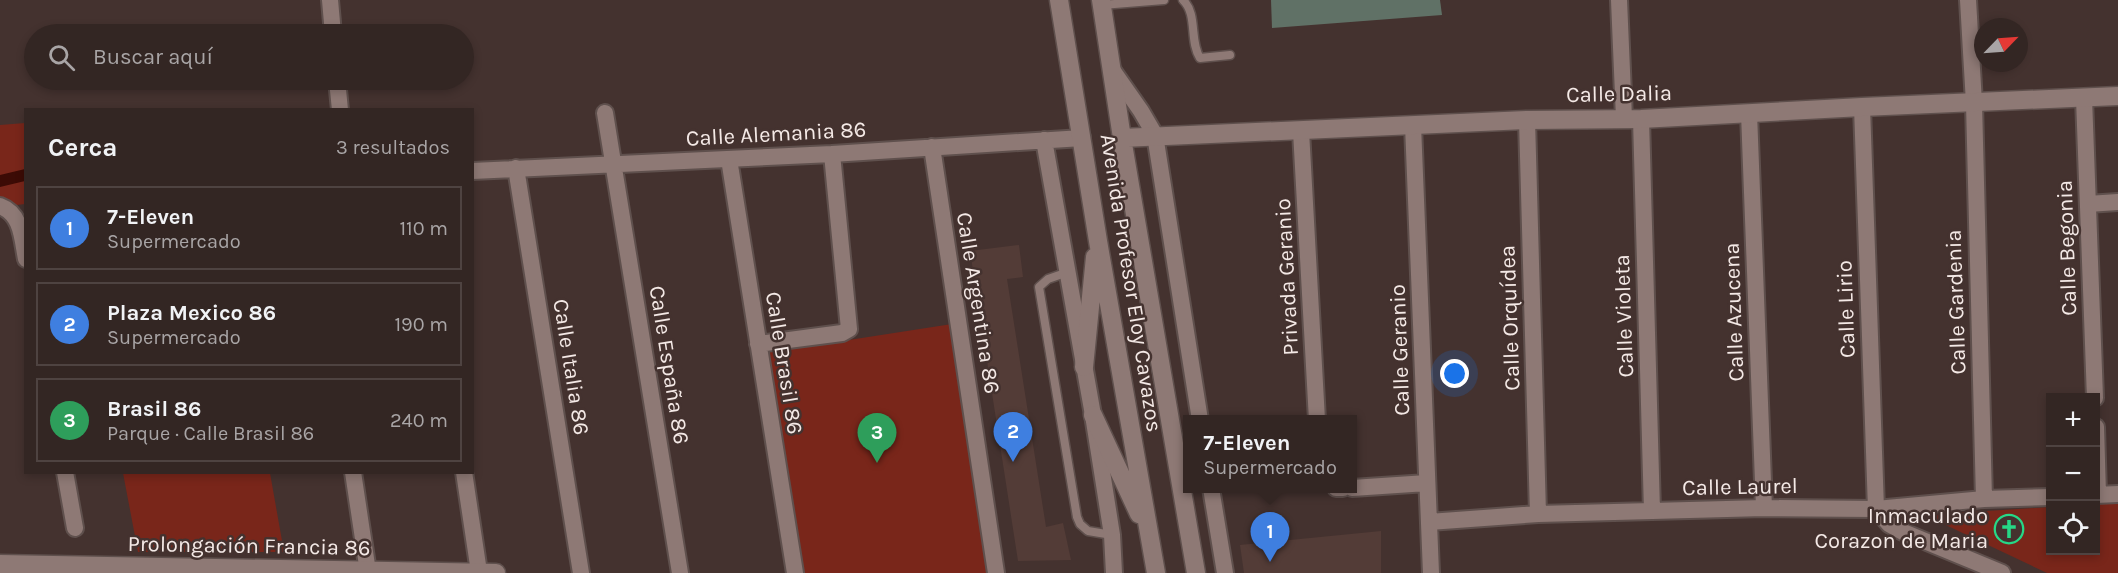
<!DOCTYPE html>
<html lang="es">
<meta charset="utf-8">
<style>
body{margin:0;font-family:Karla,sans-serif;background:#3b2e2b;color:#f1f3f6}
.controls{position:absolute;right:18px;bottom:18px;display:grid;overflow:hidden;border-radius:0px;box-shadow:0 3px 9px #0003}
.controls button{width:54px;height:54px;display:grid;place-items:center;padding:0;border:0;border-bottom:2px solid #4e4341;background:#332623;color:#f1f3f6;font:30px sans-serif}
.compass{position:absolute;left:1974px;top:18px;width:54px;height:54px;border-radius:50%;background:#332623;box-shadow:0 3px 9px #0003;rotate:65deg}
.you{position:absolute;left:1455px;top:374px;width:21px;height:21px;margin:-15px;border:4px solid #fff;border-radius:50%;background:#1a73e8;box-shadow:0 0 0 9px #1a73e833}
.badge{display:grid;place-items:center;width:39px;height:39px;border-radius:50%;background:#95b2f1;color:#fff;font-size:20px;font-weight:700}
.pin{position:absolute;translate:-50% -50px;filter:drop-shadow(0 2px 3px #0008)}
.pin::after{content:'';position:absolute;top:32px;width:21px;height:18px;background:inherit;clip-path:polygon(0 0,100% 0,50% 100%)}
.popup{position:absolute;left:1183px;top:415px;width:174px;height:78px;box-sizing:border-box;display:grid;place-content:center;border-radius:0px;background:#332623;filter:drop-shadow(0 2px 4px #0005);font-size:20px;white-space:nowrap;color:#a9a5a6}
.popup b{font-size:22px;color:#f1f3f6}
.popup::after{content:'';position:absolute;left:50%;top:100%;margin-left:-12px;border:12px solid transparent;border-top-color:#332623}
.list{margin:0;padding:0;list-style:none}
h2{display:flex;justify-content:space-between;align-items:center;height:78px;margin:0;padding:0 24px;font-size:26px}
h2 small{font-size:20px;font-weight:400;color:#a9a5a6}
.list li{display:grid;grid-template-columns:39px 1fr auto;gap:18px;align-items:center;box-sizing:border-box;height:84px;margin:0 12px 12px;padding:0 12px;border:2px solid #4e4341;border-radius:0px}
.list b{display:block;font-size:22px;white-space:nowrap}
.list p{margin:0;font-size:20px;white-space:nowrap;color:#a9a5a6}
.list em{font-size:20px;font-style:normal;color:#a9a5a6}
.icon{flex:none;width:33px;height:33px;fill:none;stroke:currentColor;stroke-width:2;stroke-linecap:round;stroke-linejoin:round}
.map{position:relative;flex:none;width:2118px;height:573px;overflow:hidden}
.search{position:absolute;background:#332623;box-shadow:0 3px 9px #0003;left:24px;top:24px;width:450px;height:66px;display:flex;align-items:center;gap:15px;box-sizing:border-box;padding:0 21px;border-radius:33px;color:#a9a5a6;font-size:22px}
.panel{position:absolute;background:#332623;box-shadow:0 3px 9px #0003;left:24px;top:108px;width:450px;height:366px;border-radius:0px}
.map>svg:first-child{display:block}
.built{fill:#533c37}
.green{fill:#79261a}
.water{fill:#3c0b05}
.building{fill:#607166}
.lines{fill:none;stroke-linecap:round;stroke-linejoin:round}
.lane-casing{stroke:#5f504d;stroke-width:11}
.street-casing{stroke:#5f504d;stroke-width:20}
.secondary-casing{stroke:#5f504d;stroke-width:21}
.lane{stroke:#8e7975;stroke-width:8}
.street{stroke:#8e7975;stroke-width:16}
.secondary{stroke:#8e7975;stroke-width:18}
.labels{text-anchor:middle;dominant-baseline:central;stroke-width:5;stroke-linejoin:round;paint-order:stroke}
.street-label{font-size:22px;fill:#f4e9e6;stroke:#44322f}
.poi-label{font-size:22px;fill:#f4e9e6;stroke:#44322f;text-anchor:end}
</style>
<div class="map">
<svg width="2118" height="573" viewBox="0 0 2118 573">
<rect width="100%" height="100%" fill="#44322f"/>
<!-- built -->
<path class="built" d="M1019 245 1023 277 1007 279 1046 527 1063 523 1071 560 1018 561 970 251Z
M1381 531V573H1244L1240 545Z"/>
<!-- green -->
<path class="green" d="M25 123V204L0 207V125Z
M952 324 990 573H797L765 353Z
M123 473H270L284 552H138Z
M2118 502V573H2047L1933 519 1939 514 2050 507V550H2096V504Z"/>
<!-- water -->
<path class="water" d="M25 169V181L0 187V175Z"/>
<!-- building -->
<path class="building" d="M1271 0H1440L1442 15 1272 28Z"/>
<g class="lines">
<!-- lane casing -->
<g class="lane-casing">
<path id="lane" d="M1183 0C1198 14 1189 41 1200 58L1230 55
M1102 5 1164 0
M1068 272 1048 279 1039 287 1077 517 1080 524 1088 531 1112 535"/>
</g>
<!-- street casing -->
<g class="street-casing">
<path id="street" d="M330 0 333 34
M1619 0 1624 118
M1968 0 1974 103 1984 499
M1113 71 1141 111 1155 135 1200 420
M337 80 340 110
M2084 98 2095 398
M1862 107 1876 509 1889 524 1903 532 2002 573
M605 113 680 573
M1749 113 1764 508
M1641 119 1652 511
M1527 120 1538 514
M1413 125 1431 573
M1301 131 1317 420
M1044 140 1093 415 1112 535 1114 573
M932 147 996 573
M729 159 795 573
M516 168 581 573
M472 171 832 154 1082 138
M2088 204 2118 202
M0 206C22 214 22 239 26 259
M758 344 842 333 849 329 832 154
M2096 427 2098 495
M65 472 75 528
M353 472 368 572
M464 472 479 572
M1211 488 1225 573
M1336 488H1343
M1352 488 1427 483
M2096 495 2118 494
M1429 522 1538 514 1652 511 1764 508 1876 509 1984 499 2050 497"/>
</g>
<!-- secondary casing -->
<g class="secondary-casing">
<path id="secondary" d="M1059 0 1098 241 1156 573
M1101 0 1122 138 1196 573
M1122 138 1527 120 1641 119 1862 107 2118 96
M1084 367 1095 257
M1093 415 1139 514
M0 564 496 573"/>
</g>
<!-- lane -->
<use href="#lane" class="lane"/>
<!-- street -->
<use href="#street" class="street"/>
<!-- secondary -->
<use href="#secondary" class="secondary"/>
</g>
<!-- icons -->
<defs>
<g id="church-ring" transform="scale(1.5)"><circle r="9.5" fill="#44322f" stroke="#26d886" stroke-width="1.5"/><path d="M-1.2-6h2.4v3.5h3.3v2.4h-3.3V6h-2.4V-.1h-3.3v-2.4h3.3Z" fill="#26d886"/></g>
</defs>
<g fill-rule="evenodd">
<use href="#church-ring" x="2009" y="529"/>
</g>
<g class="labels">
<!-- street labels -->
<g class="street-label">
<text transform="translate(1619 94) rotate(-1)">Calle Dalia</text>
<text transform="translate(776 134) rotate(-3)">Calle Alemania 86</text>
<text transform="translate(2067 248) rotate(-92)">Calle Begonia</text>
<text transform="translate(1287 277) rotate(-93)">Privada Geranio</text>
<text transform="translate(1131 283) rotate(81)">Avenida Profesor Eloy Cavazos</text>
<text transform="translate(1956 302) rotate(-92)">Calle Gardenia</text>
<text transform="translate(978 303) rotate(81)">Calle Argentina 86</text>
<text transform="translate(1846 309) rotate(-92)">Calle Lirio</text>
<text transform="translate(1734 312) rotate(-92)">Calle Azucena</text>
<text transform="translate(1624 316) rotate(-92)">Calle Violeta</text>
<text transform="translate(1510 318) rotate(-92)">Calle Orquídea</text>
<text transform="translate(1400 350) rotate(-92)">Calle Geranio</text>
<text transform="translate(784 363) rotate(81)">Calle Brasil 86</text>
<text transform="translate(669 365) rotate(81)">Calle España 86</text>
<text transform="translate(571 367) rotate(81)">Calle Italia 86</text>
<text transform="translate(1740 487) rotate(-1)">Calle Laurel</text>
<text transform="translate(249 546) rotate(1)">Prolongación Francia 86</text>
</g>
<!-- poi labels -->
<g class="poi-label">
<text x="1988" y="516">Inmaculado<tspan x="1988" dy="25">Corazon de Maria</tspan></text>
</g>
</g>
</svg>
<div class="controls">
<button>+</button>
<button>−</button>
<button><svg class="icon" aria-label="locate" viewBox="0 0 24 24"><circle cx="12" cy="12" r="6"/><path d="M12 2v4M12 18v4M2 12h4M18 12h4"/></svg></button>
</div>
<svg class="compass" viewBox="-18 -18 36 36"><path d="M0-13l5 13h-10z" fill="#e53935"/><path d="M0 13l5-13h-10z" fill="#a9a5a6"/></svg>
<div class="you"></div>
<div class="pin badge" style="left:1270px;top:562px;background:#3f7fe0">1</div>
<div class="popup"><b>7-Eleven</b>Supermercado</div>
<div class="pin badge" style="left:1013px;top:462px;background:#3f7fe0">2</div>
<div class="pin badge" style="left:877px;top:463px;background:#2e9e5b">3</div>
<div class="search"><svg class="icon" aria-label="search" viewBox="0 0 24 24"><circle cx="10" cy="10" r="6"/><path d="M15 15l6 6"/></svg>Buscar aquí</div>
<section class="panel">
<h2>Cerca<small>3 resultados</small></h2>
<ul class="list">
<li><span class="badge" style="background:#3f7fe0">1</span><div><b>7-Eleven</b><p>Supermercado</p></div><em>110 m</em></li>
<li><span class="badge" style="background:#3f7fe0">2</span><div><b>Plaza Mexico 86</b><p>Supermercado</p></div><em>190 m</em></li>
<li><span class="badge" style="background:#2e9e5b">3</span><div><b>Brasil 86</b><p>Parque · Calle Brasil 86</p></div><em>240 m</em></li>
</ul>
</section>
</div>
